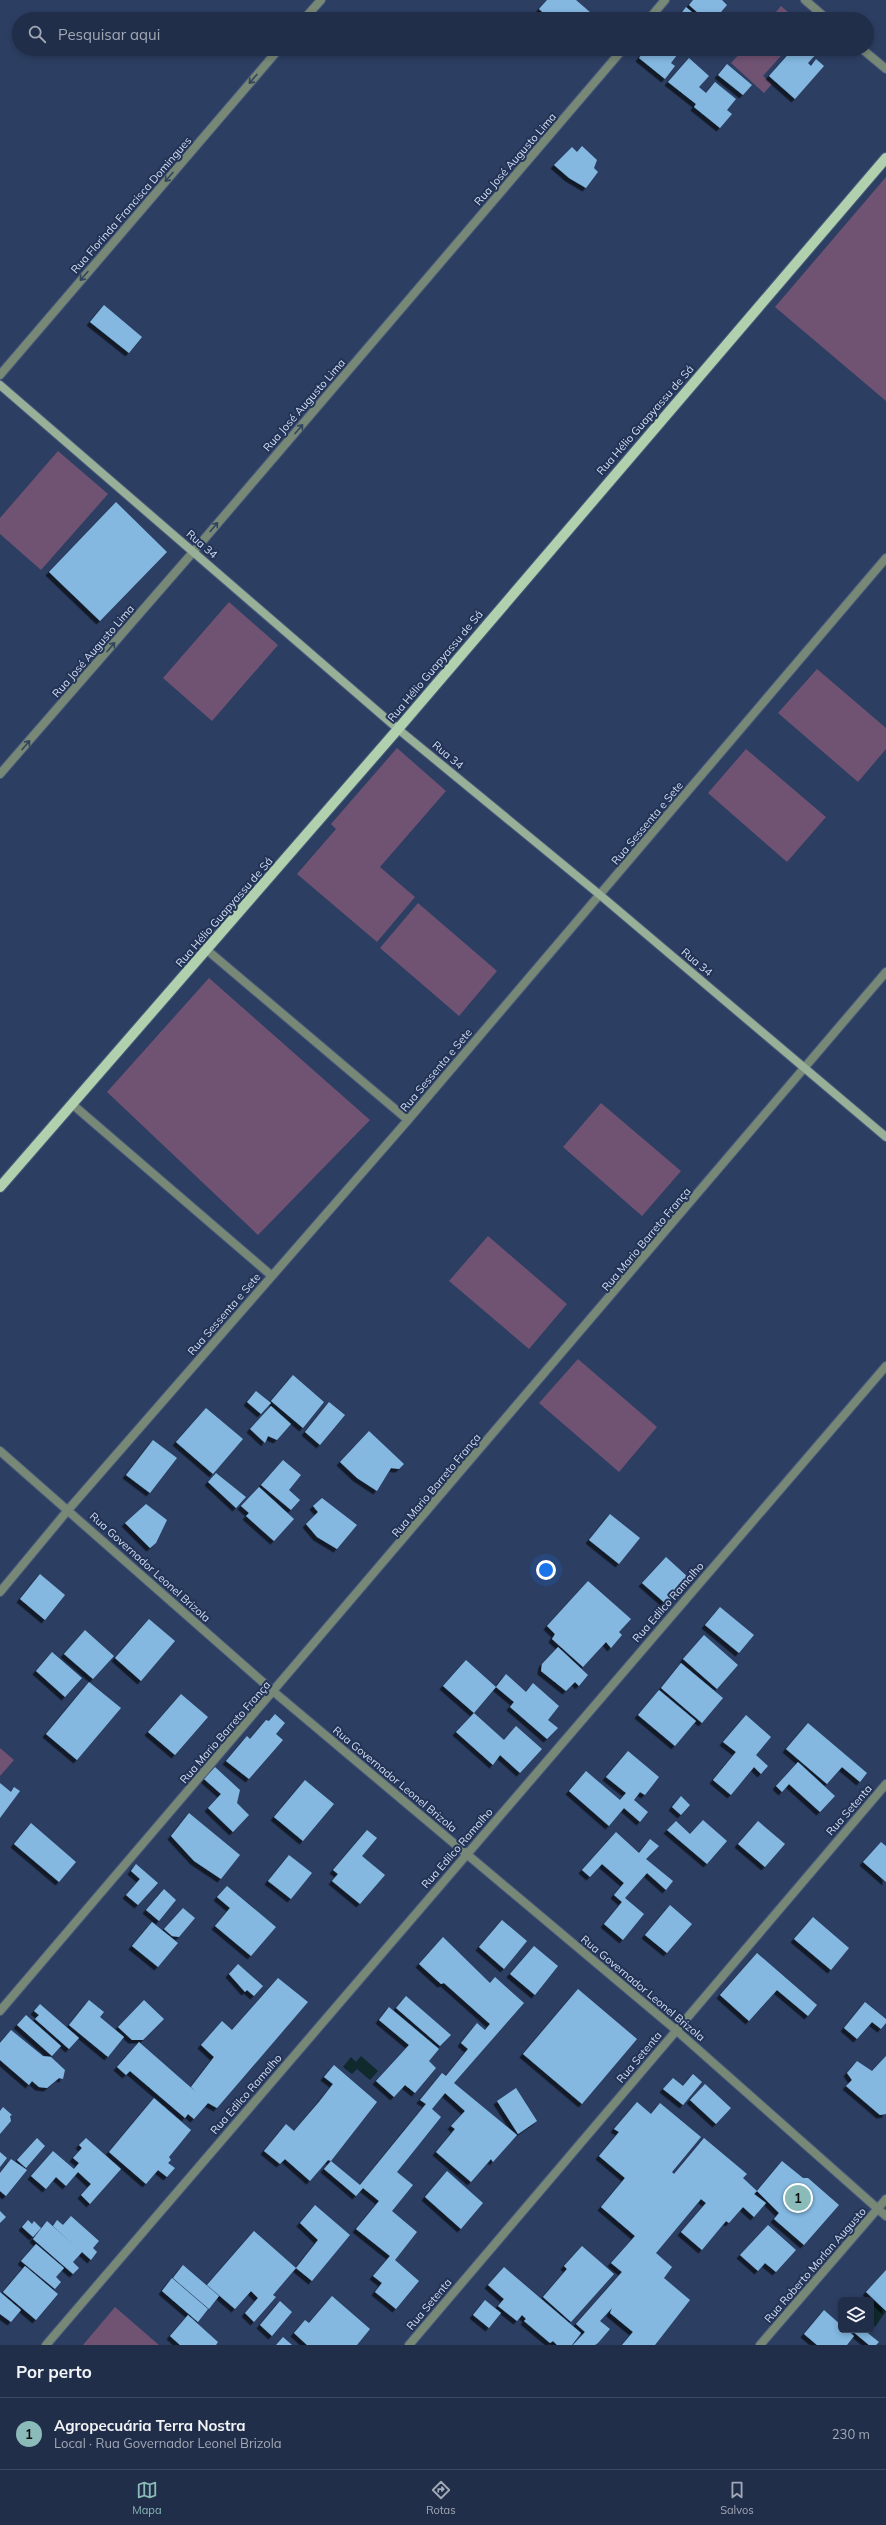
<!DOCTYPE html>
<html lang="pt">
<meta charset="utf-8">
<style>
body{margin:0;font-family:Mulish,sans-serif;background:#293651;color:#f1f3f6}
.controls{position:absolute;right:12px;bottom:12px;display:grid;overflow:hidden;border-radius:6px;box-shadow:0 2px 6px #0003}
.controls button{width:36px;height:36px;display:grid;place-items:center;padding:0;border:0;border-bottom:1px solid #3e4a62;background:#212e4a;color:#f1f3f6;font:20px sans-serif}
.you{position:absolute;left:546px;top:1570px;width:14px;height:14px;margin:-10px;border:3px solid #fff;border-radius:50%;background:#1a73e8;box-shadow:0 0 0 6px #1a73e833}
.badge{display:grid;place-items:center;width:26px;height:26px;border-radius:50%;background:#8bbbb9;color:#111;font-size:13px;font-weight:700}
.pin{position:absolute;translate:-50% -50%;border:2px solid #fff;box-shadow:0 1px 4px #0006}
.list{margin:0;padding:0;list-style:none}
h2{display:flex;justify-content:space-between;align-items:center;height:52px;margin:0;padding:0 16px;font-size:17px}
h2 small{font-size:13px;font-weight:400;color:#a2a8b5}
.list li{display:grid;grid-template-columns:26px 1fr auto;gap:12px;align-items:center;box-sizing:border-box;height:72px;padding:0 16px;border-top:1px solid #3e4a62}
.list b{display:block;font-size:15px;white-space:nowrap}
.list p{margin:0;font-size:13px;white-space:nowrap;color:#a2a8b5}
.list em{font-size:13px;font-style:normal;color:#a2a8b5}
.icon{flex:none;width:22px;height:22px;fill:none;stroke:currentColor;stroke-width:2;stroke-linecap:round;stroke-linejoin:round}
.map{position:relative;flex:none;width:886px;height:2345px;overflow:hidden}
.search{position:absolute;background:#212e4a;box-shadow:0 2px 6px #0003;left:12px;right:12px;top:12px;height:44px;display:flex;align-items:center;gap:10px;box-sizing:border-box;padding:0 14px;border-radius:22px;color:#a2a8b5;font-size:15px}
.sheet{height:124px;background:#212e4a}
nav{display:flex;justify-content:space-around;align-items:center;box-sizing:border-box;height:56px;border-top:1px solid #3e4a62;background:#212e4a;font-size:11px;color:#a2a8b5}
nav a{display:grid;justify-items:center;gap:2px}
nav .on{color:#8bbbb9}
.map>svg:first-child{display:block}
.green{fill:#705373}
.water{fill:#0f292c}
.building{fill:#84b8e1;filter:url(#shadow)}
.lines{fill:none;stroke-linecap:round;stroke-linejoin:round}
.street-casing{stroke:#4a5b7c;stroke-width:10}
.secondary-casing{stroke:#4a5b7c;stroke-width:10}
.primary-casing{stroke:#4a5b7c;stroke-width:12}
.street{stroke:#788877;stroke-width:8}
.secondary{stroke:#98b097;stroke-width:8}
.primary{stroke:#b1d0ae;stroke-width:10}
.oneway{stroke:#33445d}
.labels{text-anchor:middle;dominant-baseline:central;stroke-width:4;stroke-linejoin:round;paint-order:stroke}
.street-label{font-size:11px;fill:#d2def4;stroke:#223356}
</style>
<div class="map">
<svg width="886" height="2345" viewBox="0 0 886 2345">
<defs>
<filter id="shadow"><feDropShadow dx="-3.5" dy="3.5" stdDeviation="0" flood-color="#0009"/></filter>
</defs>
<rect width="100%" height="100%" fill="#2c3e62"/>
<!-- green -->
<path class="green" d="M781 6 796 19H770Z
M744 49H787L763 76 772 84 764 93 731 63Z
M886 177V401L775 307Z
M58 451 108 494 41 570 0 534V518Z
M229 602 278 645 212 721 163 678Z
M817 669 886 728V749L858 782 778 713Z
M397 748 446 791 380 867 415 897 377 942 297 874 336 829 331 824Z
M746 749 826 817 787 862 708 793Z
M418 903 497 971 459 1016 380 948Z
M209 978 370 1120 258 1235 107 1092Z
M601 1103 681 1171 642 1216 563 1147Z
M488 1236 567 1304 529 1349 449 1281Z
M578 1359 657 1427 619 1472 539 1403Z
M0 1748 14 1760 0 1776Z
M115 2307 159 2345H83Z"/>
<!-- water -->
<path class="water" d="M361 2056 378 2071 370 2080 357 2069 352 2074 343 2067 351 2057 356 2062Z
M869 2297 886 2311 875 2327 871 2323V2300H866Z"/>
<!-- building -->
<path class="building" d="M547 0H576L598 19H550L539 9Z
M693 0H722L727 5 715 19H705L689 5Z
M686 7 700 19H677Z
M646 49H677L680 51 671 63 675 66 665 79 639 58Z
M793 49H815L818 52 808 63 811 66 816 59 824 66 795 99 769 76Z
M689 58 709 76 699 87 706 93 715 82 736 99 727 110 732 114 720 128 694 107 696 104 668 82Z
M727 64 752 85 743 95 718 75Z
M582 146 597 160 594 168 598 172 586 188 569 178 554 165 572 147 577 152Z
M104 305 142 337 129 353 90 322Z
M116 502 167 552 100 621 49 572Z
M293 1375 324 1402 303 1428 271 1401Z
M256 1391 271 1403 261 1414 247 1402Z
M329 1402 345 1415 320 1445 305 1432Z
M271 1406 291 1424 277 1440 268 1436 265 1443 250 1429Z
M206 1408 243 1439 213 1474 176 1442Z
M369 1431 404 1464 399 1469 391 1468 377 1491 357 1478 340 1462Z
M153 1440 177 1458 150 1493 126 1475Z
M283 1460 301 1475 289 1490 300 1500 291 1510 261 1485Z
M216 1473 246 1497 236 1508 208 1482Z
M259 1487 294 1519 274 1541 246 1516 249 1513 241 1506Z
M322 1498 357 1525 337 1549 317 1537 306 1524 318 1512 313 1506Z
M146 1504 167 1520 156 1543 150 1548 125 1523Z
M610 1514 640 1538 619 1564 589 1540Z
M666 1557 689 1578 666 1604 642 1583Z
M40 1574 65 1595 45 1620 20 1599Z
M588 1581 631 1619 619 1632 622 1635 611 1648 606 1642 583 1667 552 1639 555 1634 547 1626Z
M720 1607 754 1635 739 1653 705 1625Z
M149 1619 175 1641 141 1681 115 1658Z
M85 1630 114 1656 93 1679 64 1654Z
M704 1635 738 1665 717 1689 683 1659Z
M558 1647 588 1675 579 1686 575 1682 566 1691 541 1671 542 1664Z
M52 1652 82 1678 65 1697 36 1671Z
M466 1660 496 1687 474 1713 443 1686Z
M681 1663 723 1698 702 1723 661 1688Z
M506 1674 526 1692 533 1683 559 1706 548 1720 558 1728 547 1739 510 1707 514 1702 496 1687Z
M89 1682 121 1708 77 1760 46 1734Z
M659 1690 696 1721 675 1746 638 1715Z
M181 1694 208 1717 175 1755 148 1732Z
M474 1713 504 1740 516 1726 542 1749 520 1773 500 1755 493 1765 456 1732Z
M275 1714 285 1723 276 1734 283 1740 249 1779 226 1761 247 1736 250 1739 266 1720 269 1721Z
M746 1715 771 1737 756 1755 768 1766 761 1774 754 1767 731 1795 713 1780 736 1752 723 1742Z
M808 1723 867 1773 860 1782 842 1767 827 1784 786 1749Z
M628 1751 659 1777 645 1795 640 1792 634 1800 648 1812 640 1822 624 1808 609 1826 569 1791 586 1771 620 1800 626 1793 606 1777Z
M798 1762 835 1796 820 1812 789 1784 782 1792 776 1786Z
M215 1767 240 1790 237 1803 249 1815 233 1832 208 1808 221 1794 204 1779Z
M305 1780 334 1804 303 1841 274 1817Z
M0 1783 11 1792 14 1787 20 1791 0 1818Z
M681 1796 690 1805 681 1815 672 1807Z
M189 1813 240 1855 221 1879 194 1861 171 1836Z
M703 1820 727 1841 707 1864 667 1830 676 1821 690 1834Z
M758 1821 785 1844 765 1867 738 1844Z
M31 1823 76 1862 59 1882 14 1844Z
M367 1830 377 1838 362 1856 385 1875 360 1904 332 1881 338 1874 333 1870Z
M616 1832 639 1853 650 1839 659 1846 646 1859 673 1881 666 1890 647 1873 625 1898 644 1914 623 1940 604 1924 622 1902 614 1895 624 1883 602 1864 590 1877 582 1870Z
M881 1842 886 1846V1882L863 1862Z
M289 1855 312 1873 291 1899 268 1881Z
M136 1864 158 1883 138 1905 126 1895 140 1879 131 1871Z
M227 1886 276 1927 251 1956 215 1926 230 1908 217 1897Z
M164 1889 176 1900 159 1921 146 1910Z
M670 1905 692 1924 667 1953 645 1935Z
M183 1908 195 1918 179 1937 172 1936 164 1929Z
M813 1917 849 1948 831 1970 794 1939Z
M502 1920 527 1941 504 1969 479 1947Z
M152 1922 178 1943 158 1967 132 1946Z
M443 1937 490 1983 495 1977 524 2003 454 2083 517 2135 493 2162 491 2159 471 2182 436 2152 455 2129 451 2126 465 2111 445 2093 432 2109 441 2117 397 2172 413 2185 392 2211 417 2232 395 2260 419 2281 396 2309 375 2292 382 2283 373 2276 390 2256 356 2229 379 2201 363 2188 356 2196 324 2169 331 2161 360 2185 426 2104 420 2100 442 2073 446 2076 468 2049 461 2043 477 2023 485 2030 490 2024 444 1983 441 1984 419 1964Z
M534 1946 558 1966 535 1995 510 1974Z
M757 1953 817 2005 808 2016 777 1990 749 2021 720 1995Z
M238 1964 263 1986 254 1996 247 1990 245 1992 229 1974Z
M278 1978 308 2002 217 2108 208 2103 194 2119 188 2114 185 2118 130 2071 126 2075 117 2067 139 2042 196 2092 191 2087 214 2057 201 2045 222 2021 232 2030Z
M578 1989 637 2039 582 2104 523 2054Z
M406 1996 451 2035 440 2046 396 2008Z
M89 2000 104 2012 100 2017 124 2037 108 2057 69 2025Z
M144 2000 164 2019 143 2040H132L118 2027Z
M865 2002 886 2019V2023L881 2029 872 2022 857 2039 844 2028Z
M40 2004 79 2038 69 2049 35 2019 39 2015 34 2011Z
M389 2007 439 2049 429 2061 436 2068 415 2093 405 2085 394 2097 376 2081 409 2045 379 2020Z
M26 2015 61 2046 52 2056 17 2025Z
M11 2030 43 2056 51 2057 65 2070 63 2079 59 2078 47 2088 39 2087 32 2081 29 2085 0 2060V2043Z
M886 2056V2114L880 2115 846 2086 852 2080 847 2073 857 2061 872 2071Z
M334 2065 377 2102 331 2161 328 2160 310 2181 285 2159 280 2164 264 2151 286 2124 294 2131 319 2102 333 2084 324 2077Z
M693 2074 702 2082 683 2105 663 2089 673 2078 683 2086Z
M705 2084 731 2108 716 2124 690 2100Z
M516 2088 537 2121 518 2134 497 2101Z
M154 2098 191 2130 169 2157 171 2160 168 2163 175 2168 167 2177 158 2170 146 2184 109 2152Z
M637 2102 651 2114 660 2103 701 2137 672 2172 674 2174 704 2138 747 2174 743 2178 757 2191 754 2194 766 2203 754 2217 743 2207 729 2223 726 2221 702 2250 681 2232 706 2203 701 2199 656 2253 672 2267 664 2278 690 2300 655 2345H622L633 2332 610 2313 612 2308 600 2321 610 2329 598 2343 595 2345H573L585 2332 576 2324 622 2272 611 2263 635 2236 601 2207 625 2178 599 2156 619 2132 614 2129Z
M3 2107 12 2115 10 2116 11 2121 0 2134V2111Z
M37 2138 45 2146 26 2168 17 2160Z
M86 2138 121 2169 90 2204 81 2195 91 2184 78 2172 66 2186 56 2177 46 2189 31 2176 53 2151 74 2169 79 2163 73 2158 82 2148 79 2145Z
M0 2152 7 2158 0 2167Z
M11 2159 27 2170 6 2196 0 2191V2173Z
M782 2161 803 2178H808L839 2205 804 2245 774 2219 779 2213 757 2191Z
M447 2171 483 2203 461 2229 425 2197Z
M315 2205 350 2235 312 2281 296 2268 273 2295 276 2297 254 2322 245 2313 258 2298 251 2291 235 2309 207 2285 254 2231 296 2268 318 2240 300 2223Z
M0 2211 6 2217 0 2223Z
M71 2216 99 2241 93 2248 97 2252 91 2260 82 2252 73 2262 79 2268 73 2274 33 2239 47 2221 76 2247 53 2226 57 2220 63 2225Z
M28 2220 32 2224 34 2221 41 2228 33 2237 22 2227Z
M768 2225 796 2250 776 2272 765 2263 758 2271 740 2255Z
M36 2244 64 2268 56 2277 61 2282 55 2289 21 2261Z
M582 2246 614 2274 571 2322 543 2297 567 2269 564 2266Z
M183 2265 219 2296 209 2309 173 2278Z
M25 2266 58 2294 36 2320 3 2292Z
M504 2267 581 2333 572 2345H557L553 2341 550 2343 524 2321 526 2319 522 2315 517 2321 498 2306 504 2299 488 2285Z
M886 2270V2311L866 2292Z
M172 2278 208 2309 198 2322 162 2291Z
M0 2292 21 2310 11 2322 0 2314Z
M332 2296 370 2329 357 2345H307L294 2333 305 2320 309 2323Z
M485 2300 501 2313 489 2328 473 2315Z
M280 2301 292 2312 272 2336 260 2325Z
M824 2310 841 2325V2330H847L854 2336 847 2345H817L804 2334Z
M188 2315 218 2342 216 2345H180L170 2336Z
M851 2330H864L879 2342 876 2345H869Z
M283 2337 292 2345H276Z"/>
<g class="lines">
<!-- street casing -->
<g class="street-casing">
<path id="street" d="M805 0 827 19
M304 19 321 0
M649 19 665 0
M862 49 886 69
M0 375 279 49
M0 774 194 551 623 49
M207 950 408 1120
M72 1104 272 1276
M0 1451 274 1692 676 2030 886 2216
M0 1592 68 1510 408 1120 886 558
M0 2011 886 972
M46 2345 886 1366
M409 2345 886 1784
M760 2345 886 2199"/>
</g>
<!-- secondary casing -->
<g class="secondary-casing">
<path id="secondary" d="M0 385 398 729 600 895 886 1137"/>
</g>
<!-- primary casing -->
<g class="primary-casing">
<path id="primary" d="M0 1187 398 729 886 158"/>
</g>
<!-- street -->
<use href="#street" class="street"/>
<!-- secondary -->
<use href="#secondary" class="secondary"/>
<!-- primary -->
<use href="#primary" class="primary"/>
</g>
<!-- one-way arrows -->
<defs><path id="oneway-shaft" d="M-6 0H5M1.5-3L5.5 0L1.5 3" fill="none" stroke-width="1.6" stroke-linecap="round" stroke-linejoin="round"/></defs>
<g class="oneway">
<use href="#oneway-shaft" transform="translate(253 79) rotate(131)"/>
<use href="#oneway-shaft" transform="translate(169 177) rotate(131)"/>
<use href="#oneway-shaft" transform="translate(84 276) rotate(131)"/>
<use href="#oneway-shaft" transform="translate(299 429) rotate(-49)"/>
<use href="#oneway-shaft" transform="translate(214 527) rotate(-50)"/>
<use href="#oneway-shaft" transform="translate(111 647) rotate(-49)"/>
<use href="#oneway-shaft" transform="translate(26 745) rotate(-49)"/>
</g>
<g class="labels">
<!-- street labels -->
<g class="street-label">
<text transform="translate(515 159) rotate(-49)">Rua José Augusto Lima</text>
<text transform="translate(131 205) rotate(-49)">Rua Florinda Francisca Domingues</text>
<text transform="translate(304 405) rotate(-49)">Rua José Augusto Lima</text>
<text transform="translate(645 420) rotate(-49)">Rua Hélio Guapyassu de Sá</text>
<text transform="translate(202 544) rotate(41)">Rua 34</text>
<text transform="translate(93 651) rotate(-49)">Rua José Augusto Lima</text>
<text transform="translate(435 666) rotate(-50)">Rua Hélio Guapyassu de Sá</text>
<text transform="translate(448 755) rotate(40)">Rua 34</text>
<text transform="translate(647 823) rotate(-50)">Rua Sessenta e Sete</text>
<text transform="translate(224 912) rotate(-49)">Rua Hélio Guapyassu de Sá</text>
<text transform="translate(697 962) rotate(40)">Rua 34</text>
<text transform="translate(436 1070) rotate(-50)">Rua Sessenta e Sete</text>
<text transform="translate(646 1239) rotate(-50)">Rua Mario Barreto França</text>
<text transform="translate(224 1314) rotate(-49)">Rua Sessenta e Sete</text>
<text transform="translate(436 1485) rotate(-50)">Rua Mario Barreto França</text>
<text transform="translate(150 1567) rotate(42)">Rua Governador Leonel Brizola</text>
<text transform="translate(668 1602) rotate(-49)">Rua Edilco Ramalho</text>
<text transform="translate(225 1732) rotate(-49)">Rua Mario Barreto França</text>
<text transform="translate(395 1779) rotate(40)">Rua Governador Leonel Brizola</text>
<text transform="translate(849 1810) rotate(-49)">Rua Setenta</text>
<text transform="translate(457 1848) rotate(-49)">Rua Edilco Ramalho</text>
<text transform="translate(643 1988) rotate(40)">Rua Governador Leonel Brizola</text>
<text transform="translate(639 2057) rotate(-50)">Rua Setenta</text>
<text transform="translate(246 2094) rotate(-49)">Rua Edilco Ramalho</text>
<text transform="translate(815 2265) rotate(-49)">Rua Roberto Morlan Augusto</text>
<text transform="translate(429 2304) rotate(-50)">Rua Setenta</text>
</g>
</g>
</svg>
<div class="controls">
<button><svg class="icon" aria-label="layers" viewBox="0 0 24 24"><path d="M12 4l9 5-9 5-9-5zM3 14l9 5 9-5"/></svg></button>
</div>
<div class="you"></div>
<div class="pin badge" style="left:798px;top:2198px">1</div>
<div class="search"><svg class="icon" aria-label="search" viewBox="0 0 24 24"><circle cx="10" cy="10" r="6"/><path d="M15 15l6 6"/></svg>Pesquisar aqui</div>
</div>
<section class="sheet">
<h2>Por perto<small></small></h2>
<ul class="list">
<li><span class="badge">1</span><div><b>Agropecuária Terra Nostra</b><p>Local · Rua Governador Leonel Brizola</p></div><em>230 m</em></li>
</ul>
</section>
<nav>
<a class="on"><svg class="icon" aria-label="map" viewBox="0 0 24 24"><path d="M3 6l6-2 6 2 6-2v14l-6 2-6-2-6 2zM9 4v14M15 6v14"/></svg>Mapa</a>
<a><svg class="icon" aria-label="directions" viewBox="0 0 24 24"><path d="M12 3l9 9-9 9-9-9zM9 14v-3h6M13 9l2 2-2 2"/></svg>Rotas</a>
<a><svg class="icon" aria-label="saved" viewBox="0 0 24 24"><path d="M7 4h10v16l-5-4-5 4z"/></svg>Salvos</a>
</nav>
